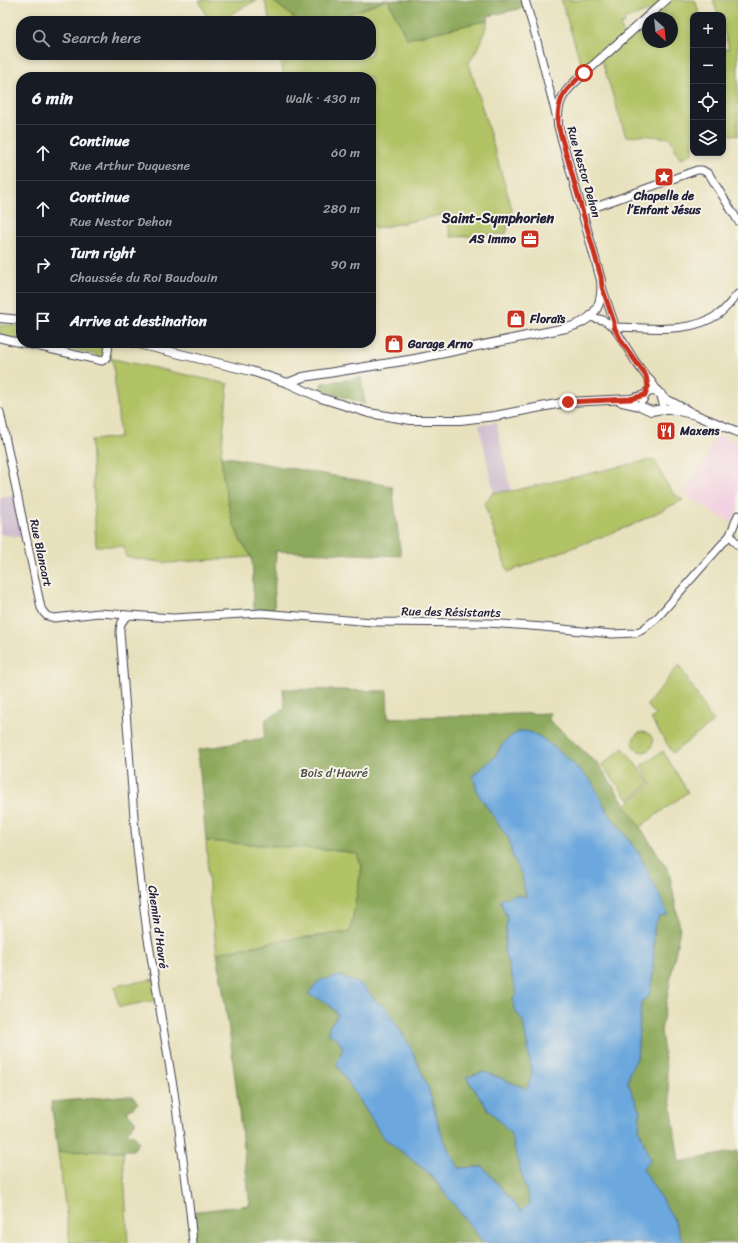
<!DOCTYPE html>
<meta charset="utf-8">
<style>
body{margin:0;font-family:Sriracha,sans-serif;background:#20242c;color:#f1f3f6}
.controls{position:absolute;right:12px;top:12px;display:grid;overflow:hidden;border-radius:8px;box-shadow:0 2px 6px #0003}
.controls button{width:36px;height:36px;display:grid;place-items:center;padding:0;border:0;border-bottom:1px solid #363941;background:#171b24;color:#f1f3f6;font:20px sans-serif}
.compass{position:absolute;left:642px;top:12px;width:36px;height:36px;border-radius:50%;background:#171b24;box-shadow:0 2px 6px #0003;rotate:153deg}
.stop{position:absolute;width:12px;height:12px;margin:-9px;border:3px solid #c8321e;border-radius:50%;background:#fff}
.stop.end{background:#c8321e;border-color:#fff;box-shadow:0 1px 4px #0008}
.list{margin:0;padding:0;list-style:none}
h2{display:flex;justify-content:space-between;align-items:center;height:52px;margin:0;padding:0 16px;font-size:17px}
h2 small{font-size:13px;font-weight:400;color:#9ea1a6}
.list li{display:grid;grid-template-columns:26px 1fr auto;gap:12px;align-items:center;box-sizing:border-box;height:56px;padding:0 16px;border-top:1px solid #363941}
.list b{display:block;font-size:15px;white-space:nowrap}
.list p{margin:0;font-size:13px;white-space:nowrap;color:#9ea1a6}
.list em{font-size:13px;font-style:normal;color:#9ea1a6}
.icon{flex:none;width:22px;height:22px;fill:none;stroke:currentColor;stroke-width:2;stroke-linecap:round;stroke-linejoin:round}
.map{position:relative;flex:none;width:738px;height:1243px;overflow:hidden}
.search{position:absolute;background:#171b24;box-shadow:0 2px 6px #0003;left:16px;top:16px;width:360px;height:44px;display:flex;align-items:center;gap:10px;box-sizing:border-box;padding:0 14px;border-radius:16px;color:#9ea1a6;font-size:15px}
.panel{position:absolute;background:#171b24;box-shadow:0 2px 6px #0003;left:16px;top:72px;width:360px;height:276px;border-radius:16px}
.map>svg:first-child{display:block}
.built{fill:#f2cfe1}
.industrial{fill:#cfbdcf}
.green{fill:#b2c366;stroke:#6a7250;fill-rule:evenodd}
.forest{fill:#8da95b;stroke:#58664b}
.water{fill:#6ca7dd;stroke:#47648c}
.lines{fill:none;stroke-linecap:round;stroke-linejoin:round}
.minor-casing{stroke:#403f4e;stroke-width:9}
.major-casing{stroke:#403f4e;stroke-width:10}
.minor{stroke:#fff;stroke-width:7}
.major{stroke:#fff;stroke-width:8}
.route{stroke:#c8321e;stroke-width:5}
.labels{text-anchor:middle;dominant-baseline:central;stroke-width:4;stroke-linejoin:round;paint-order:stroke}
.street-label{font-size:12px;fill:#22223b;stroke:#f7f3e8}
.poi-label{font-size:12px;font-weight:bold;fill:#22223b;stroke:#f7f3e8;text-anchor:start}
.park-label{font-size:12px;fill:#4d5248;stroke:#f7f3e8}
.quarter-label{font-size:14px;font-weight:bold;fill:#22223b;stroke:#f7f3e8}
</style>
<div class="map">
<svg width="738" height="1243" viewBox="0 0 738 1243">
<rect width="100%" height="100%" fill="#f7f3e8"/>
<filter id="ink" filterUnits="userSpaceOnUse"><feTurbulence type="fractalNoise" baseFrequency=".025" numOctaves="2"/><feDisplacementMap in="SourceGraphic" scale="8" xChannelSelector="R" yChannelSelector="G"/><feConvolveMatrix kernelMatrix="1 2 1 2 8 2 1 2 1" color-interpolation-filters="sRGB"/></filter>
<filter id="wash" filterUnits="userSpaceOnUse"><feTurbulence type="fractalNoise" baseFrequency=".012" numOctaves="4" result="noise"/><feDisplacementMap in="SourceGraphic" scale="16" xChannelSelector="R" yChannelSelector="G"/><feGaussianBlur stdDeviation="0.9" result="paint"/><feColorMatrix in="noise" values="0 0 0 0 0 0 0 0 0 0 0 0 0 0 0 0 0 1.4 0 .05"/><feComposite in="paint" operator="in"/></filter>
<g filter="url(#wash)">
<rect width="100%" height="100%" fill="#e8e1bd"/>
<!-- built -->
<path class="built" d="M716 434 738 443V508L732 522 717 515 684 494 705 460Z"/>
<!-- industrial -->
<path class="industrial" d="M496 422 511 491 494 492 479 425Z
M17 495 26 538 0 534V498Z"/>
<!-- green -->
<path class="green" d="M199 0H257L218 21H209Z
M263 0H272L298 21H270L265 1Z
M386 0H388L407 39 488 20 481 43 469 63 512 209 506 234 451 237 446 214 374 229 371 214V77H284L279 55H371V21H332Z
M561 0H695L700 15H693V153L680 159 670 138 641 135 626 137 601 58 584 73ZM653 9 625 37 620 25 625 23 624 20ZM648 18H672V42H648Z
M713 0H738V136L729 134 723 137V50L729 48 723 29V15H718Z
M0 325 21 326V340L0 336Z
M32 343H102C107 348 105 351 103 357L97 358V355L49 344 42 345Z
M109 358 228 384 221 456 223 477 231 517 240 540 252 557 167 563 126 557 124 546H96L91 440 120 437 113 362Z
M654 459 664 479 673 493 683 500 630 526 508 572 484 503 494 492 512 491Z
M679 665 713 722 673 753 651 719 656 715 647 705Z
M633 742a10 10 0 1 1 20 0a10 10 0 1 1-20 0Z
M623 748 650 783 629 800 602 765Z
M663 751 688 792 640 827 625 805 652 784 641 766Z
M206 841 342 851 357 854 362 866 350 932 284 940 217 953 210 903Z
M155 979 158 1000 119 1007 115 986Z
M123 1151 128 1243H70L58 1152Z"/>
<!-- forest -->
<path class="forest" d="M272 0H386L332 21H298Z
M388 0H525L527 7 488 16V20L407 39Z
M361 378 365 404 320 389 322 383Z
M221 456 392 486 401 556 276 551 274 609H254L252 557 240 540 231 517 223 477Z
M283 689 387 691 388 718 550 713 549 720 599 765 669 871 680 928 661 1031 679 1162 738 1151V1243H683L675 1221 643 1169 650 1160 639 1129 640 1111 628 1083 629 1073 637 1058 641 1002 649 996 653 974 654 928 659 916 640 855 608 813 592 782 502 745 495 757 473 775 478 794 509 839 513 858 522 875 526 897 515 895 500 901 507 918 504 951 517 993 513 1000 514 1009 523 1021 532 1075 527 1089 485 1072 466 1077 488 1109 510 1132 530 1204 521 1211 483 1167 459 1168 449 1151 440 1130 428 1087 410 1046 386 1008 375 1000 328 1003 338 1016 330 1025 336 1038 343 1047 337 1065 342 1073 383 1137 430 1174 484 1243H193L190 1212 250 1205 230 1036 217 953 284 940 350 932 362 866 357 854 342 851 206 841 198 750 264 738 266 719 285 709Z
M120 1096H133L138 1103 133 1108 126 1111 136 1122 127 1132 135 1136 139 1143 133 1150 58 1152 51 1102Z"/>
<!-- water -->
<path class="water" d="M524 731 530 732 539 736 563 754 592 782 608 813 640 855 668 914 659 916 654 928 653 974 649 996 641 1002 637 1058 629 1073 628 1083 640 1111 639 1129 650 1160 643 1169 675 1221 683 1243H484L430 1174 383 1137 337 1065 343 1047 336 1038 328 1033 330 1025 338 1015 328 1003 308 994 320 980 341 976 362 985 375 1000 386 1008 410 1046 428 1087 440 1130 449 1151 459 1168 483 1167 521 1211 530 1204 510 1132 488 1109 466 1077 485 1072 527 1089 532 1075 523 1021 514 1009 513 1000 517 993 504 951 507 918 500 900 515 895 526 897 522 875 513 858 509 839 478 794 473 775 495 757 502 745 510 737 518 732Z"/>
</g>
<g filter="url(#ink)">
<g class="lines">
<!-- minor casing -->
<g class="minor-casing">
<path id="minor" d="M525 0 536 37 557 119
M582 212 697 170H702L709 174 738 221
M602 287 614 322V327
M590 317 603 320 614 327 635 361 646 376 651 381 659 393
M614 327C649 327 688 335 719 314 726 309 732 300 738 294
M0 338 21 343
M23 343 102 361C109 358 108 350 109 343
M0 412 41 608 44 613 47 616 54 618 99 613 173 618 261 613 373 622 489 623 543 627 612 634 635 633 642 630 657 618 730 535 738 515
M730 535 738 545
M128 616C122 620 120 624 120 632L135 830 141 884 147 933 174 1092 190 1212 193 1243"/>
</g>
<!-- major casing -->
<g class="major-casing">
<path id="major" d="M0 318 21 320
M134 343 251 371 288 383 321 398 369 413 411 420H460L495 416 567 402 630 399 645 395
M288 383 303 377 415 359 566 328C592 322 604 307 601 280L558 125C557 104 561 95 576 81L666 0
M662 397 696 415 738 432
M643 399 647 392 654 391 661 394 663 402
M622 402 640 406 651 411 664 409H670L696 415"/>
</g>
<!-- minor -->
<use href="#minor" class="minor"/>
<!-- major -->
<use href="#major" class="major"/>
</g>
</g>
<g class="lines" filter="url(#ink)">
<!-- route -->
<path class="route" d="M568 402 630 399 645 395 648 386 646 376 622 342 614 327V322L602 287 601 277 558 125C557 97 565 90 584 73"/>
</g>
<!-- icons -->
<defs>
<g id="sight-square" transform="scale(1)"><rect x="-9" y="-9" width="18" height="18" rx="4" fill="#c8321e" stroke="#f7f3e8"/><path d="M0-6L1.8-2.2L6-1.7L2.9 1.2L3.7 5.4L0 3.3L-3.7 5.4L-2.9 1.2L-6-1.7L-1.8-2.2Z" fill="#fff"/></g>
<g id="office-square" transform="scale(1)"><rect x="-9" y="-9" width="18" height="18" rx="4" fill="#c8321e" stroke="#f7f3e8"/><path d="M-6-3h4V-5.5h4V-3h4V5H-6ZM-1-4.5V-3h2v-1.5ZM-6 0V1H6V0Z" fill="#fff"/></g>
<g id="shop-square" transform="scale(1)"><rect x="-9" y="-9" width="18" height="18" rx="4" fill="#c8321e" stroke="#f7f3e8"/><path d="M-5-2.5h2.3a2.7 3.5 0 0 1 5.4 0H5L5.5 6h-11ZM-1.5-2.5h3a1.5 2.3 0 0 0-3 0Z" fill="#fff"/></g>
<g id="restaurant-square" transform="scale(1)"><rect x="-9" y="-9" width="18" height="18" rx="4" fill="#c8321e" stroke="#f7f3e8"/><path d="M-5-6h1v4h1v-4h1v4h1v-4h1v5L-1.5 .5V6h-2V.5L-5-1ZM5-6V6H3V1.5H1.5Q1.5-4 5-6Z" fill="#fff"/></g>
</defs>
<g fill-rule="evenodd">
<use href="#sight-square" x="664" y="177"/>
<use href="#office-square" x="530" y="239"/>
<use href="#shop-square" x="516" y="319"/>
<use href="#shop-square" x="394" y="344"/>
<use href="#restaurant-square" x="666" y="431"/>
</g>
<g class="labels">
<!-- street labels -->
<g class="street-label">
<text transform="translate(584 172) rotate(74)">Rue Nestor Dehon</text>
<text transform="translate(41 553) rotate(78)">Rue Blancart</text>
<text transform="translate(451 612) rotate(1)">Rue des Résistants</text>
<text transform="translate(158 927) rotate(82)">Chemin d'Havré</text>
</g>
<!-- poi labels -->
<g class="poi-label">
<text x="664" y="196" text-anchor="middle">Chapelle de<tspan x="664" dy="14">l’Enfant Jésus</tspan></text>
<text x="516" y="239" text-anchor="end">AS Immo</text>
<text x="530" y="319">Floraïs</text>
<text x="408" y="344">Garage Arno</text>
<text x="680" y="431">Maxens</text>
</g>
<!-- park labels -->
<g class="park-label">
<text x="334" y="773">Bois d'Havré</text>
</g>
<!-- quarter labels -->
<g class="quarter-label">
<text x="498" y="218">Saint-Symphorien</text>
</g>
</g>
</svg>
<div class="controls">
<button>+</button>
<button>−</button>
<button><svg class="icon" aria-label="locate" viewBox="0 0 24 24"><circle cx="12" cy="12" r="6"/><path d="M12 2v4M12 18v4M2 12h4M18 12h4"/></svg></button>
<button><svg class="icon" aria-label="layers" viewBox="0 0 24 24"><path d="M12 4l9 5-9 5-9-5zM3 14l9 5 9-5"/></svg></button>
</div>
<svg class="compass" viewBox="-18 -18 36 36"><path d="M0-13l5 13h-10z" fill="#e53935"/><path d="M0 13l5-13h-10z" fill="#9ea1a6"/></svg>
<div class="stop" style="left:584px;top:73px"></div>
<div class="stop end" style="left:568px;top:402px"></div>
<div class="search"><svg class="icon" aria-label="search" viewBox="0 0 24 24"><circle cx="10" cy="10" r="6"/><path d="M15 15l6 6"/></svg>Search here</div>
<section class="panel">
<h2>6 min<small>Walk · 430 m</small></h2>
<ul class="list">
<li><svg class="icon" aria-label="ahead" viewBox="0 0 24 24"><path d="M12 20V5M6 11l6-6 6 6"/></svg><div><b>Continue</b><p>Rue Arthur Duquesne</p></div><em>60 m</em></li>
<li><svg class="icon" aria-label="ahead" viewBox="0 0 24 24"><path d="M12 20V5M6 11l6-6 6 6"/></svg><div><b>Continue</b><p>Rue Nestor Dehon</p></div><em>280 m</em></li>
<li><svg class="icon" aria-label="right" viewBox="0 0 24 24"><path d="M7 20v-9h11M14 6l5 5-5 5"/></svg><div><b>Turn right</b><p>Chaussée du Roi Baudouin</p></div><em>90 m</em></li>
<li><svg class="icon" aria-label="arrive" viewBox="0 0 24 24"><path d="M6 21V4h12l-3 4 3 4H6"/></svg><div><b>Arrive at destination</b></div></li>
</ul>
</section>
</div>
